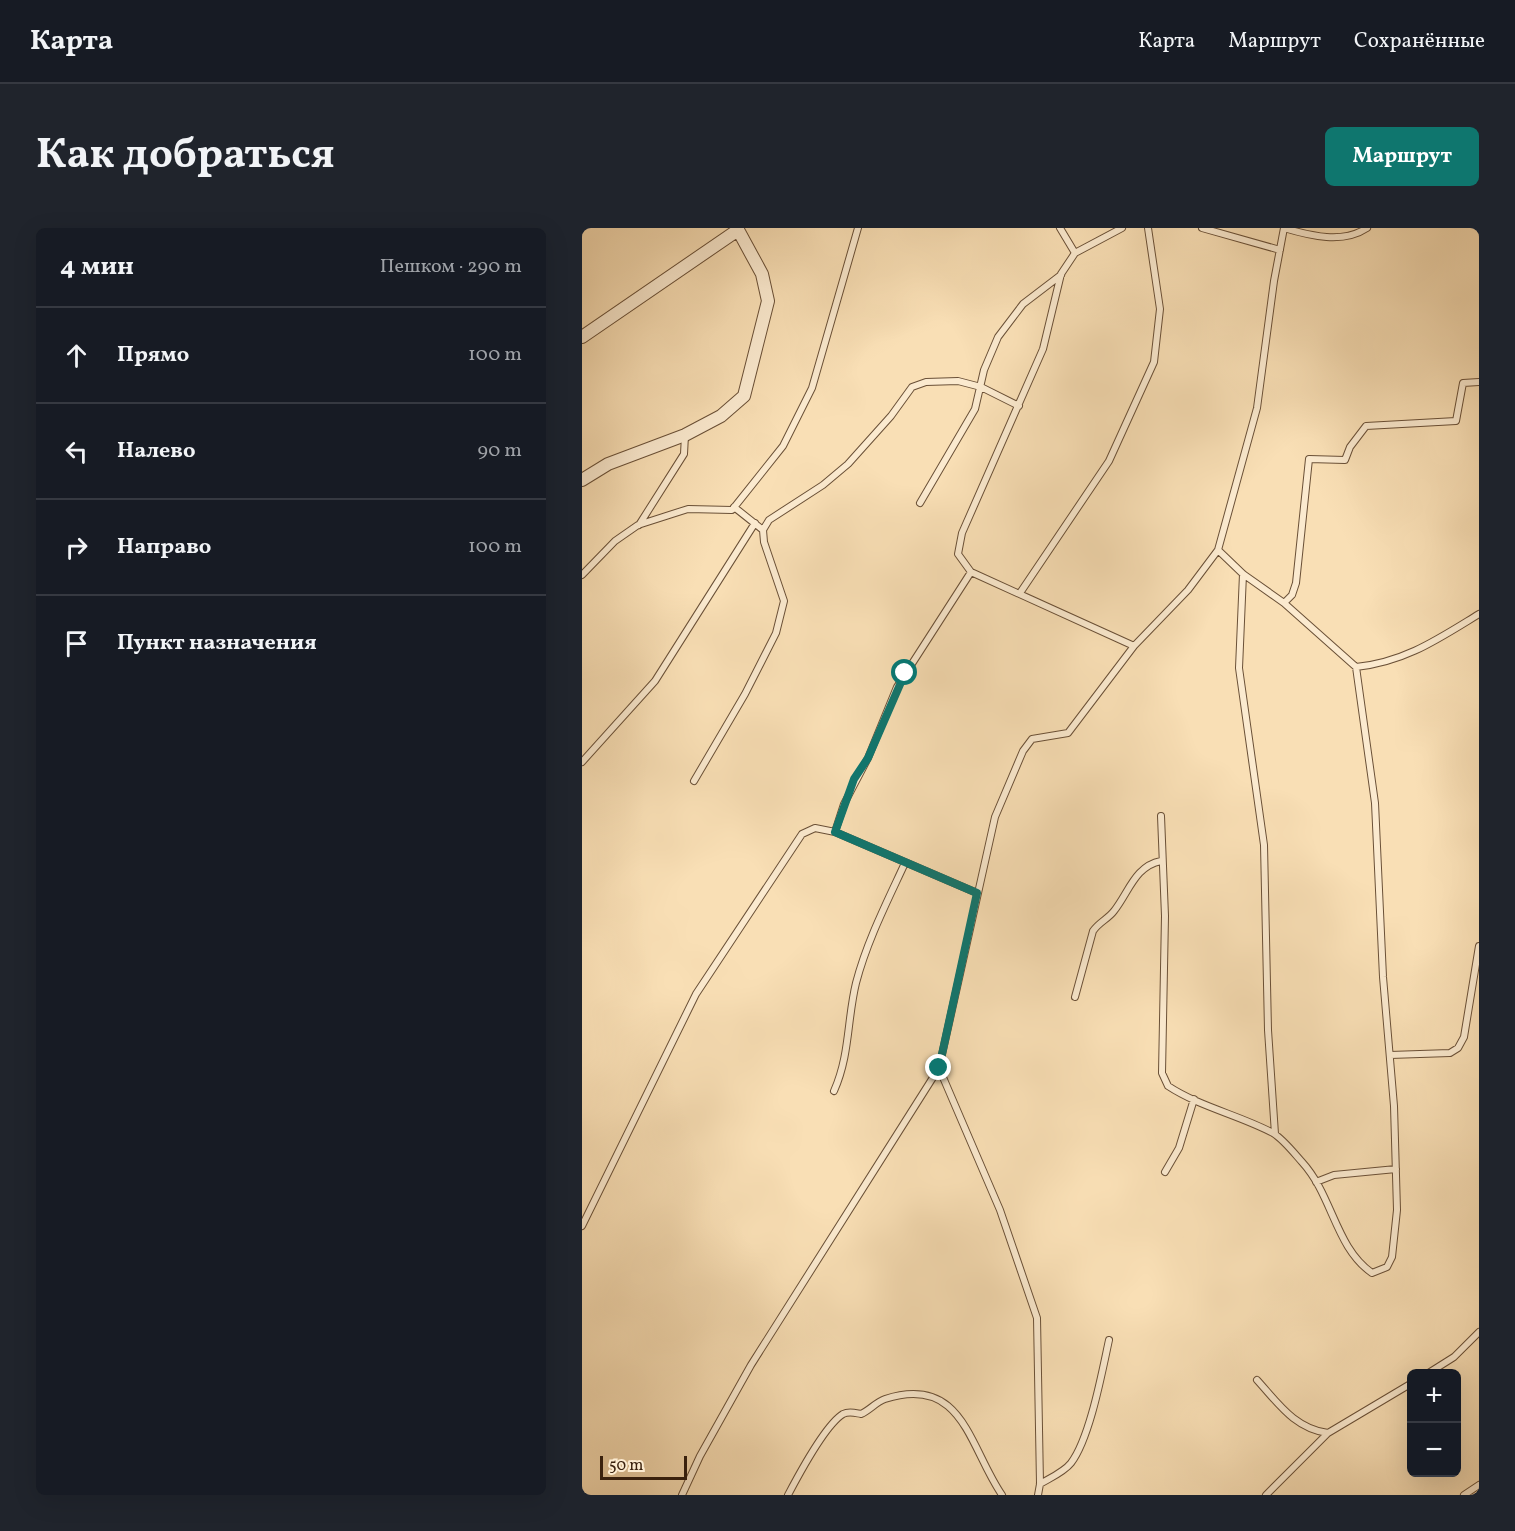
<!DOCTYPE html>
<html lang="ru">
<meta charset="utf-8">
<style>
body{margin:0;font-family:Vollkorn,serif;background:#20242c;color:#f1f3f6}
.controls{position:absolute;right:18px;bottom:18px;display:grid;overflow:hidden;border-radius:9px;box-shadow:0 6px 24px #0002}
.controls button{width:54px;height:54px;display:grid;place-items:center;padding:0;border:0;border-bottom:2px solid #363941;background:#171b24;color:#f1f3f6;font:30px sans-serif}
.scale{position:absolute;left:18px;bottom:15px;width:87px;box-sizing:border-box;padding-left:6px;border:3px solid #3a210d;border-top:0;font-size:16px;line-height:21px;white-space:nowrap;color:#3a210d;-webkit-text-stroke:4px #fbeacf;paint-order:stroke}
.stop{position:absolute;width:18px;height:18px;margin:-14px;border:4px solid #0f766e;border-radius:50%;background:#fff}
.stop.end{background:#0f766e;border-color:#fff;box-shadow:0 2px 6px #0008}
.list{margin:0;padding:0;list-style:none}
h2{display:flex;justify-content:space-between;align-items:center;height:78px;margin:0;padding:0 24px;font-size:26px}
h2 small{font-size:20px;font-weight:400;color:#9ea1a6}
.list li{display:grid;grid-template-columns:39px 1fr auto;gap:18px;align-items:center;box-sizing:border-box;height:96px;padding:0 24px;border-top:2px solid #363941}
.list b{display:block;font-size:22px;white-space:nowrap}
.list em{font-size:20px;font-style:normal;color:#9ea1a6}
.icon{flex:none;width:33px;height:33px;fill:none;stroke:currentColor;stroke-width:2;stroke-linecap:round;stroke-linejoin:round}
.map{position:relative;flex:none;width:897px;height:1267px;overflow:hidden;border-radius:9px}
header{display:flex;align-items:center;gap:36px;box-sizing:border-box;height:84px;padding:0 30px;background:#171b24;border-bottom:2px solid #363941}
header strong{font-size:28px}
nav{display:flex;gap:33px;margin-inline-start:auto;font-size:21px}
.intro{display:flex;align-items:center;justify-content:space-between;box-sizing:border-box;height:144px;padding:0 36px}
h1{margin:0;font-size:42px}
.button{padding:15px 27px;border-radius:9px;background:#0f766e;color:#fff;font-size:21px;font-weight:700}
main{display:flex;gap:36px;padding:0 36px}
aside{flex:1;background:#171b24;border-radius:9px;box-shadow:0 6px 24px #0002}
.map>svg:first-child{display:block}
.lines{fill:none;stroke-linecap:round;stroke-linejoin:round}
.service-casing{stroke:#6a5037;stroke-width:8}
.minor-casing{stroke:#6a5037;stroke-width:14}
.service{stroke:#fbeacf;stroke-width:6}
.minor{stroke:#fbeacf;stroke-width:12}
.route{stroke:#0f766e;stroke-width:8}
</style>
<header>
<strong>Карта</strong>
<nav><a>Карта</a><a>Маршрут</a><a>Сохранённые</a></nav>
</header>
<div class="intro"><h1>Как добраться</h1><a class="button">Маршрут</a></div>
<main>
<aside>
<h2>4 мин<small>Пешком · 290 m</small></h2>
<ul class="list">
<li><svg class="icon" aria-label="ahead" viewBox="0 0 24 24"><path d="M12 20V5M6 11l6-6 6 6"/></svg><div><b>Прямо</b></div><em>100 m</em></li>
<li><svg class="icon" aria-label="left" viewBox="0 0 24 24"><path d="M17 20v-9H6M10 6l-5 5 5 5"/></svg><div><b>Налево</b></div><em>90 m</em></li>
<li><svg class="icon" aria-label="right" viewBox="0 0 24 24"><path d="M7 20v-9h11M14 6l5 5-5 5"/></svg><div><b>Направо</b></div><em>100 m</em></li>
<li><svg class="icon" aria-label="arrive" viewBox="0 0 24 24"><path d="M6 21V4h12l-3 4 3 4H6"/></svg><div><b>Пункт назначения</b></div></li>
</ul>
</aside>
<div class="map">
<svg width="897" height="1267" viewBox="0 0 897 1267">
<rect width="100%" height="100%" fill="#f9dfb5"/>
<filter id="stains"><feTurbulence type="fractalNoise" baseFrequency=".00333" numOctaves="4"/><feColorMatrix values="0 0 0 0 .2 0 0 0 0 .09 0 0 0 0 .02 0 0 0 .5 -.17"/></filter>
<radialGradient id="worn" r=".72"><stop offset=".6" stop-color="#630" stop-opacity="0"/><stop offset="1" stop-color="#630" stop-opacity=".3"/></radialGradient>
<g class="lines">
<!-- service casing -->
<g class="service-casing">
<path id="service" d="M478 0 493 25
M620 0 698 22
M338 275 393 181 402 142 416 109 441 76 479 47
M152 279 181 302
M57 297 102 226 103 207
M661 346 657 440 682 617 686 802 693 906
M0 347 33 313 56 297 106 281 150 282 201 218 230 160 276 0
M438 365 527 233 572 134 578 81 566 0
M702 375 710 367 714 355 727 231 763 232 768 219 784 198 874 193 881 155 897 154
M552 418 606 362 636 322 675 180 692 53 702 0C729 8 761 16 785 0
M774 439C823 434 856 411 897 386
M0 534 73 453 173 295
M112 553 163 466 194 405 202 373 182 314 181 302 187 292 241 257 266 236 309 188 330 159 344 154 376 153 399 159 437 178
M579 588 583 688 580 845 586 858C618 879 657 887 691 905 701 911 712 925 720 934 751 968 753 1019 790 1045L805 1039 810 1029 815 982 812 878 801 749 793 575 774 439 702 375 661 346 636 322
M253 604 262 576 286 530 315 459 389 344
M493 769 511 703C517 694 526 691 532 683 547 664 553 638 579 633
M808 827 868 825 876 820 882 809 897 718
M357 840 418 982 455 1090 458 1256 456 1267
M252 863C268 827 265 792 274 755 285 713 305 674 323 635
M583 944 597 920 612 871
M734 954 752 947 814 941
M0 998 114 766 220 606 233 600 253 604 395 665
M845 1146 872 1129 897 1104
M675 1152C696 1175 713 1201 746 1205L830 1155
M458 1256C468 1250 482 1244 489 1235 508 1210 520 1144 527 1112
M100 1267 118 1228 169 1137 357 840 413 589 441 523 450 511 486 505 552 418 389 344 376 326 380 305 461 121 479 46 493 25 540 0
M206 1267C216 1248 243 1197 261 1186 267 1183 273 1185 279 1186 288 1182 294 1174 303 1171 381 1146 387 1219 420 1267
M684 1267 746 1205
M882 1267 897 1257"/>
</g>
<!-- minor casing -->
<g class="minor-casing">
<path id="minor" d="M0 109 156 2
M0 252 26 236 103 207 139 188 162 168 186 73 180 46 155 0"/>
</g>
<!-- service -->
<use href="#service" class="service"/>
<!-- minor -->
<use href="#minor" class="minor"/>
</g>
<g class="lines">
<!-- route -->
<path class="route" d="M323 445 286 530 272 551 253 604 395 665 357 840"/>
</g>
<rect width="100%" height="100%" filter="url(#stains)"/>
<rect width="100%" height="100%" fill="url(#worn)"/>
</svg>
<div class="controls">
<button>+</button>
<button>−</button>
</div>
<div class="scale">50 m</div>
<div class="stop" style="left:323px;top:445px"></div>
<div class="stop end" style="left:357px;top:840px"></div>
</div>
</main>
